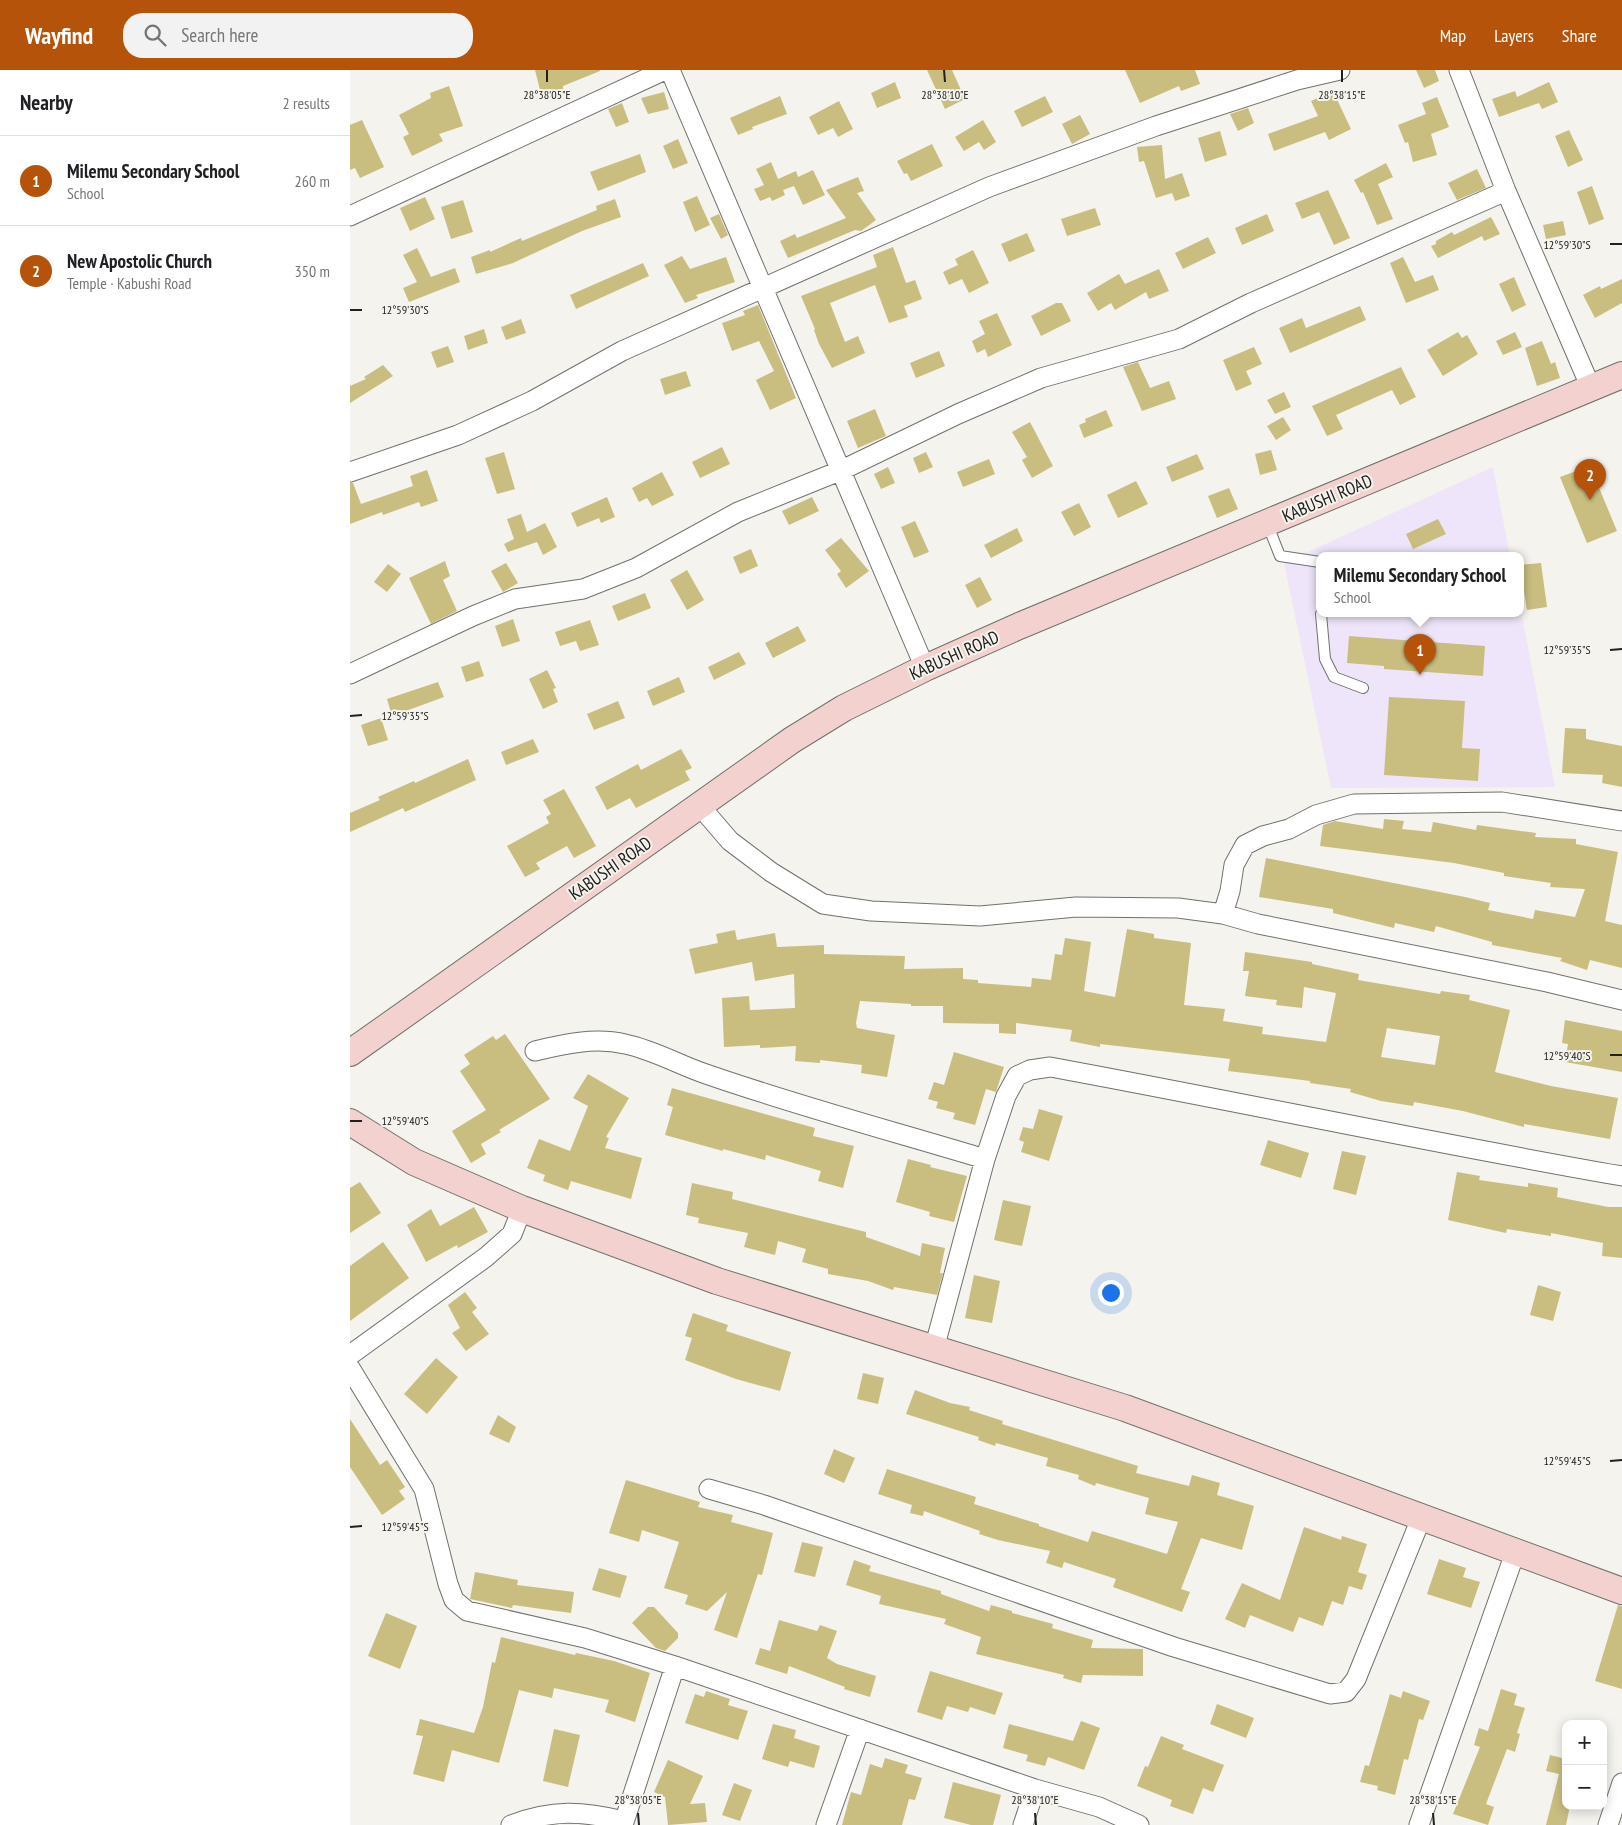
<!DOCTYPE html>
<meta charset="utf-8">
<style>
body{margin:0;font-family:"PT Sans Narrow",sans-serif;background:#f2f2f2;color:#202124}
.controls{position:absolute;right:15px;bottom:15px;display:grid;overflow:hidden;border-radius:10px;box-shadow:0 2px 12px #0003}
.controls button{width:45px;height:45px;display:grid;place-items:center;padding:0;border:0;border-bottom:1px solid #e0e0e0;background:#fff;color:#202124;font:25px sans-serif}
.you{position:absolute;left:760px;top:1222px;width:18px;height:18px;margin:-12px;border:4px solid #fff;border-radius:50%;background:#1a73e8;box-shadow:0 0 0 8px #1a73e833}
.badge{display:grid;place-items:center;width:32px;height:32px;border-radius:50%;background:#b45309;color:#fff;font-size:16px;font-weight:700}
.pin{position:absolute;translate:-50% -41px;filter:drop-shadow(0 1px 2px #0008)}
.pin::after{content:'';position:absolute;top:26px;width:18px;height:15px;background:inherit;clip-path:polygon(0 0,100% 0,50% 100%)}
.popup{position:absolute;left:966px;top:482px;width:208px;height:65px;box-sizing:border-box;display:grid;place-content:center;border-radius:10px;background:#fff;filter:drop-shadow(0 1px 4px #0005);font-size:16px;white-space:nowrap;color:#757577}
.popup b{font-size:19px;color:#202124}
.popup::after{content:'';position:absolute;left:50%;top:100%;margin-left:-10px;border:10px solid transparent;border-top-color:#fff}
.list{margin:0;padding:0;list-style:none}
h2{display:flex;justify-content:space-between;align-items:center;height:65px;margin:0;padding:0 20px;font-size:21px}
h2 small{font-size:16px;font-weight:400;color:#757577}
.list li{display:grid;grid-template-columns:32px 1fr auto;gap:15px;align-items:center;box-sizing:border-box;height:90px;padding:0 20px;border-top:1px solid #e0e0e0}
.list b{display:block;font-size:19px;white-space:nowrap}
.list p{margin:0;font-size:16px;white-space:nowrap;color:#757577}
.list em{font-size:16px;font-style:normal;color:#757577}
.icon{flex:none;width:28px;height:28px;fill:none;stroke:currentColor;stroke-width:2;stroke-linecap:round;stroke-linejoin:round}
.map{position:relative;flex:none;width:1272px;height:1755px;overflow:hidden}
header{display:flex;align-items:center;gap:30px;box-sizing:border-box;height:70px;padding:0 25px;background:#b45309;color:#fff}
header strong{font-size:24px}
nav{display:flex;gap:28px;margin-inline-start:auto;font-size:18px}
.search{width:350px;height:45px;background:#f2f2f2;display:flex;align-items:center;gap:12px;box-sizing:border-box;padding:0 18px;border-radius:20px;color:#757577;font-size:19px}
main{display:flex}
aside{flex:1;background:#fff}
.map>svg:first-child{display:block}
.education{fill:#eee5fa}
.building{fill:#c9be80;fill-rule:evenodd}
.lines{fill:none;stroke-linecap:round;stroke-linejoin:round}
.lane-casing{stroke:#71706c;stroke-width:12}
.street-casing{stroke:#71706c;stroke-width:21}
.secondary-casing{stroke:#71706c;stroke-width:28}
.lane{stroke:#fff;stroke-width:10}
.street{stroke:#fff;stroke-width:19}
.secondary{stroke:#f3d1ce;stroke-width:26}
.ticks{fill:none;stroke:#21201f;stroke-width:2}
.labels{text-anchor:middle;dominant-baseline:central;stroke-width:4;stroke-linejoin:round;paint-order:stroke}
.street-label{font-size:18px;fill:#21201f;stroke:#f4f3ee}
.ticks-label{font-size:12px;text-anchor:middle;fill:#21201f;stroke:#f4f3ee;stroke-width:4;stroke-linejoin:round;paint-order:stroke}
</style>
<header>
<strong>Wayfind</strong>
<div class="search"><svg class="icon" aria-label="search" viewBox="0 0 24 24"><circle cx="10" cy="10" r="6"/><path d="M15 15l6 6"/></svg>Search here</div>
<nav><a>Map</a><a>Layers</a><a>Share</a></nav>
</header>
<main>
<aside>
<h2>Nearby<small>2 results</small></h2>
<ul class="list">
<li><span class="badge">1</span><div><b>Milemu Secondary School</b><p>School</p></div><em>260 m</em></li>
<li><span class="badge">2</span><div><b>New Apostolic Church</b><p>Temple · Kabushi Road</p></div><em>350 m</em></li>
</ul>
</aside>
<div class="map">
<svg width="1272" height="1755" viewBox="0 0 1272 1755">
<rect width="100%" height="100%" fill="#f4f3ee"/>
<!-- education -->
<path class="education" d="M1143 397 1160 486H970V544H1170V536L1205 717 981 718 934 493Z"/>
<!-- building -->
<path class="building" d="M185 0H250V1L213 16V19L191 24Z
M577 0H602L615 29 595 39Z
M775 0H845L850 14 831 21 829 16 790 33Z
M1066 0H1085L1089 11 1074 18Z
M545 12 551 28 527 38 521 23Z
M1199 12 1208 32 1192 39 1189 33 1149 47 1142 29 1165 21 1167 27Z
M99 16 113 56 89 64 93 71 62 86 53 67 59 64 49 45 81 28 80 23Z
M983 21 1001 59 979 70 975 62 924 81 918 64 968 46 961 31Z
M314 22 319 39 298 44 291 28Z
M430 26 437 44 402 57 403 59 388 65 380 48Z
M695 26 703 42 672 57 664 41Z
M1087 27 1099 57 1081 64 1087 85 1063 92 1058 72 1055 73 1048 55 1076 44 1072 33Z
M489 31 503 59 488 67 483 58 468 65 459 47Z
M272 33 279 52 266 57 258 39Z
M898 38 904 53 888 61 880 44Z
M730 45 740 64 722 74 712 54Z
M12 50 34 97 10 108 5 98 0 100V55Z
M633 50 646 72 634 80 629 72 614 81 605 67Z
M1219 60 1233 90 1218 97 1205 66Z
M870 61 877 85 855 92 848 68Z
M328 69 338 93 323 99 313 76Z
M582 74 593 96 561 111 557 103 554 104 547 91Z
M812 75 815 109 832 103 840 126 825 131 822 123 806 128 794 91 789 92 787 77Z
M290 84 296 102 248 121 240 102Z
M421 92 428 109 446 101 448 107 463 100 475 125 453 135 444 116 433 120 435 125 422 131 420 127 410 131 404 119 414 115 406 99Z
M1036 93 1043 107 1028 114 1043 149 1027 155 1013 122 1011 123 1004 110Z
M1127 99 1136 118 1107 130 1098 113Z
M508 107 514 121 507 123 526 150 511 161 505 160 438 188 430 171 445 164 447 168 496 148 476 120Z
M1242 116 1254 149 1239 155 1227 122Z
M978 120 1000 168 984 175 969 142 952 149 945 133Z
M347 126 360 155 345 162 333 132Z
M75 127 85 149 60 161 50 138Z
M265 129 271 147 232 161 163 193 126 204 121 187 140 180V182L171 168 172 171 247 140 246 136Z
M113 130 123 162 101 169 91 137Z
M745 138 751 155 717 166 711 149Z
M369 144 378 165 371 169 360 148Z
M917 144 924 161 892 175 885 158Z
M1141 147 1150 164 1134 171 1132 166 1088 188 1081 176 1086 174V171L1102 162 1104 165Z
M1213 151 1216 165 1196 169 1193 155Z
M677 163 685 181 659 192 651 174Z
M858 167 866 183 833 199 825 183Z
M543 177 556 213 565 210 572 229 554 236 558 247 539 253 525 215 480 233 495 272 508 266 515 283 482 298 469 274 464 260 465 259 451 226 527 197 523 185Z
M67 178 81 207 105 198 110 212 59 232 53 218 67 212 53 185Z
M623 180 639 213 619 223 612 209 599 215 593 202 608 195 605 189Z
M332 186 340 199 376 187 385 212 346 225 348 228 335 233 314 195Z
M1053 187 1065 212 1083 205 1089 220 1056 233 1040 193Z
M293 193 299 206 226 239 220 225Z
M809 199 819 221 799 229 796 222 765 240 761 233 748 241 737 223 769 204 775 214Z
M1164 207 1176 235 1162 242 1149 214Z
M1272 209V233L1245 248 1233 225 1250 216 1251 219Z
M706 233H712L721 251 691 266 681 246Z
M408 235 446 328 420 340 406 310 424 301 409 271 382 281 372 253 395 245 393 241Z
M1010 236 1016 250 940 283 929 258 952 248 956 258Z
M647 243 662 275 638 287 635 279 627 283 622 271 635 264 629 251Z
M171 249 176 263 156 270 151 257Z
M134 259 138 273 118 280 114 266Z
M1108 262 1112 268 1117 265 1128 284 1093 306 1077 280Z
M1165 262 1172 277 1153 285 1146 271Z
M1192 271 1201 294 1205 292 1210 308 1187 316 1175 278Z
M98 276 104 292 87 298 81 282Z
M904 277 912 294 896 301 902 314 886 321 873 290Z
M589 281 595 296 566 308 560 293Z
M788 292 800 318 819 311 826 329 792 341 773 297Z
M33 295 43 306 0 333V316L16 309 14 307Z
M1051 297 1066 327 1050 335 1042 320 986 345 993 359 977 366 962 336Z
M336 301 341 316 315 325 310 309Z
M934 322 941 337 925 344 917 330Z
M525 339 536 366 508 378 497 351Z
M756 340 763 356 734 368 729 355 736 352 735 349Z
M933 347 941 360 926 370 917 356Z
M680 352 703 396 682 408 672 390 677 387 662 362Z
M372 377 380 394 350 408 342 392Z
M921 380 927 400 910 405 905 384Z
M154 382 165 419 147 424 135 388Z
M576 382 583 397 569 403 563 388Z
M847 384 854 399 822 412 816 397Z
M639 389 645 404 613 417 607 402Z
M1240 396 1267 461 1237 473 1210 407Z
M538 397 545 413 531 419 524 404Z
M77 400 88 431 71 437 69 432 33 445 32 442 0 454V413H3L11 434 63 416 60 406Z
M312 402 324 425 302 436 297 428 289 432 282 418Z
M786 411 798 434 768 448 757 425Z
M879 418 888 439 867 448 858 426Z
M257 427 265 447 251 453 249 448 227 457 221 443Z
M462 427 469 441 439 455 432 441Z
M729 433 741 457 724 466 711 442Z
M171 444 177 462 195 453 207 477 193 485 187 472 158 482 154 474 164 469 157 449Z
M1088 449 1096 464 1063 479 1056 464Z
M565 451 579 482 564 488 551 457Z
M667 458 673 471 641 488 634 475Z
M491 468 519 501 496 518 487 504 491 501 475 480Z
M401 479 408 496 390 504 383 487Z
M95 491 100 506 93 510 107 541 81 554 59 508Z
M156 493 168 513 153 522 141 501Z
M1191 493 1197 537 1177 540 1170 495Z
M38 494 51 504 37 522 24 512Z
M337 500 354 530 337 540 320 510Z
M630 507 642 530 627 538 615 515Z
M295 523 301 538 268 551 262 536Z
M163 549 170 571 152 577 145 556Z
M240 550 249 575 230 581 226 571 210 576 205 562Z
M448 556 456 571 423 588 415 573Z
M999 566 1135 576 1133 606 1034 599V596L997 593Z
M389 582 396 594 364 610 358 597Z
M129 591 134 606 116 612 111 597Z
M197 600 206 618 203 619 208 632 193 639 179 609Z
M329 607 335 622 303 636 297 621Z
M88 612 94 627 42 646 37 629Z
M1039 627 1115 631 1112 678 1130 679 1128 711 1034 705Z
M268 631 275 648 244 660 237 644Z
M31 648 38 670 18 676 11 655Z
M1215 658 1236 659V669L1272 676V717L1252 713 1253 705 1212 703Z
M183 669 189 682 156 695 151 682Z
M331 679 342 698 335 701 340 710 286 738 280 728 257 740 245 717 288 694 291 700Z
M118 689 126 710 55 742 53 738 0 762V743L30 730 28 727 64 711 65 713Z
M214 719 246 776 224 788 217 776 186 793 190 799 175 807 157 776 199 753 196 747 201 744 193 730Z
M1034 749 1054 751 1052 759 1081 762 1083 752 1126 760 1127 755 1186 763 1185 767 1226 769V774L1268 782 1255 851 1272 855V898L1240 890 1237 900 1210 891 1212 888 1142 875V872L1086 856 1084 862 1045 853 1044 858 983 843V839L909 827 916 788 1115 827 1140 833 1138 840 1183 849 1185 840 1225 847 1235 819 1200 817 1201 813 1154 806V803L1104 793 970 776 973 755 985 751 1033 759Z
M777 859 804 864V868L841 873 834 935 875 939 873 951 913 957 912 964 976 972 986 923 954 917 952 938 926 935 927 930 895 926 899 901H893L895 882 962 892V894L1009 904 1008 910 1090 924 1091 921 1120 925 1119 930 1160 940 1145 1002 1201 1016 1268 1028 1260 1069 1174 1054V1057L1113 1041 1064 1032 1063 1036 1031 1031 1000 1022 1001 1019 960 1013V1011L878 1001 880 989 750 974V977L720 971 722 960 666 953V964L649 963V954L593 953V936H561V934L510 931 506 953 507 958 545 965 537 1007 511 1003 512 995 470 990V993L445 991 446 976 410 978V975L374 977 372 928 399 926 400 940 445 938 444 904 405 911 402 892 345 904 339 879 368 873 366 864 385 860 387 870 425 863 427 877 474 875V884L555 886 554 899 613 898V909L628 910V913L681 917 682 908 701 910 705 884 712 885 715 868 741 872 734 921 765 927ZM1037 958 1090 966 1085 995 1031 987Z
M1215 950 1272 961V1002L1215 992 1218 974 1212 973Z
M155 964 200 1029 149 1060 151 1062 131 1074 136 1084 121 1093 102 1061 136 1040 110 1001 120 994 114 985 143 966 146 970Z
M604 982 654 997 646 1022 636 1019 625 1055 603 1049 605 1043 586 1038 588 1032 578 1029 584 1012 594 1015Z
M238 1004 279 1028 256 1067 259 1068 255 1078 292 1088 281 1129 221 1111 218 1120 193 1111 195 1105 177 1098 189 1069 220 1081 238 1036 223 1028Z
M322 1018 465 1058 463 1066 504 1076 493 1118 468 1111 471 1101 416 1085 415 1090 373 1079V1081L315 1065 323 1037 317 1035Z
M689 1039 713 1046 699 1091 671 1082 674 1072 669 1070 673 1057 683 1059Z
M918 1070 959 1083 951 1108 910 1095Z
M992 1081 1016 1086 1006 1125 983 1119Z
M558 1089 581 1095 580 1097 617 1106 604 1152 579 1146 580 1142 546 1132Z
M1107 1102 1130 1106 1129 1110 1178 1117V1113L1208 1118 1207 1127 1258 1137H1272V1188L1252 1186 1253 1173 1201 1163V1166L1157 1159 1156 1163 1098 1150Z
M10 1112 31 1143 0 1163V1118Z
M342 1113 383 1122 382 1129 516 1162V1167L570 1186 572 1173 595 1178 590 1203H593L587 1225 544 1217 543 1220 518 1211 478 1204V1199L452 1192 456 1179 428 1171 425 1185 394 1177 398 1163 348 1153 349 1148 336 1145Z
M653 1130 681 1136 672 1176 644 1170Z
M124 1137 138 1162 108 1178 107 1175 76 1192 57 1155 81 1139 90 1156Z
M33 1172 59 1208 0 1251V1196Z
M624 1205 650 1211 642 1253 615 1248Z
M1188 1215 1211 1222 1203 1251 1180 1245Z
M115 1222 127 1238 122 1242 139 1264 116 1281 102 1263 110 1258 98 1235Z
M343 1243 378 1255 376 1261 441 1282 430 1321 386 1309 335 1290 342 1268 335 1266Z
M86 1288 108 1307 77 1344 54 1324Z
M513 1303 534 1308 528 1334 507 1329Z
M565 1320 600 1333 620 1337 619 1340 653 1351 652 1354 788 1396 786 1403 839 1416 842 1405 870 1413 867 1425 904 1436 892 1480 851 1468 831 1519 840 1522 832 1542 763 1517 766 1509 714 1492 712 1498 696 1493 700 1481 648 1470 629 1464 630 1461 574 1441 573 1446 560 1443 562 1435 528 1424 537 1399 626 1427 624 1434 689 1454V1456L738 1472 742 1461 817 1484 828 1452 795 1444 799 1428 746 1413 745 1416 728 1409 729 1405 696 1396 698 1388 646 1373 645 1376 628 1370 629 1367 556 1344Z
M148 1345 166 1357 159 1373 139 1364Z
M0 1349 30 1395 37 1390 55 1417 49 1421 55 1429 32 1445 0 1397Z
M484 1379 505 1388 494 1413 474 1404Z
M276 1410 350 1432 348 1437 383 1445 381 1452 423 1463 412 1505 408 1504 387 1568 364 1560 377 1522 357 1541 335 1534 338 1525 314 1518 329 1472 292 1460 289 1472 259 1463Z
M954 1457 991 1470 992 1466 1017 1474 1008 1502 1017 1505 1012 1520 999 1516 993 1535 982 1531 973 1556 949 1547 943 1562 900 1545 895 1558 875 1549 892 1513 930 1530Z
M452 1472 473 1477 465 1507 444 1502Z
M1089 1489 1116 1498 1113 1507 1130 1512 1121 1538 1077 1524Z
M504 1490 521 1496 519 1501 591 1521V1524L639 1541 641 1535 662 1541V1543L703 1554 702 1558 743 1570 741 1578 793 1579V1606L733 1605 731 1613 713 1608 714 1605 626 1584 631 1567 594 1554 596 1549 529 1534 531 1526 496 1515Z
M249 1498 277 1506 270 1528 242 1520Z
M125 1502 168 1510 167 1515 224 1522 221 1543 163 1535 162 1538 120 1529Z
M1268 1535 1272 1536V1619L1245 1611Z
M298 1537H304L328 1563V1568L315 1581 306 1578 282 1553Z
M36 1543 67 1556 50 1599 18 1586Z
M429 1550 467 1561 470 1555 487 1561 477 1588 487 1594 526 1606 520 1627 494 1619 495 1617 439 1596 437 1604 405 1594 410 1578 420 1581Z
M151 1567 225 1585 226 1583 264 1591 300 1603 285 1652 255 1642 259 1630 204 1618 202 1628 169 1620 149 1693 102 1680 94 1712 63 1704 73 1666 66 1665 70 1649 124 1663 133 1637 142 1592 145 1593Z
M580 1601 653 1623 645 1645 620 1637 618 1642 597 1636 592 1650 567 1642Z
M1151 1619 1167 1624 1164 1635 1175 1638 1167 1663 1170 1664 1165 1682 1157 1679 1136 1734 1144 1737 1138 1755 1103 1744 1130 1677 1124 1675 1129 1658 1138 1661Z
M356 1621 380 1629 378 1635 398 1641 388 1670 335 1653 345 1624 354 1627Z
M1053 1621 1080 1631 1073 1650 1069 1649 1058 1690 1054 1689 1045 1725 1027 1720 1028 1716 1010 1712 1015 1695 1019 1696 1040 1624 1051 1628Z
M867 1634 904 1648 896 1668 860 1654Z
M731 1651 750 1658 734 1700 698 1687 695 1696 676 1691 678 1685 653 1678 659 1654 723 1671Z
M423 1654 446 1660 444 1668 470 1676 464 1698 440 1691 438 1697 412 1689Z
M204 1659 230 1665 218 1717 193 1711Z
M811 1666 834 1675 832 1679 874 1695 863 1722 853 1718 843 1744 820 1736 822 1730 787 1716 795 1696 798 1697Z
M1200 1685 1216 1689V1736H1220L1216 1755H1196L1209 1704 1196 1701Z
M535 1688 558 1695 555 1703 572 1708 565 1730 559 1729 552 1755H492L501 1722 511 1725 520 1694 532 1698Z
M318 1690 353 1706 340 1734 355 1733 357 1752 318 1755 315 1727 304 1722Z
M603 1712 651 1725 643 1755H621L594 1748Z
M384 1713 402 1720 390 1751 372 1745Z"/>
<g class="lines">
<!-- lane casing -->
<g class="lane-casing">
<path id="lane" d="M917 453 930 486 970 492
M971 544 975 589 984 607 1013 618"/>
</g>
<!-- street casing -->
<g class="street-casing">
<path id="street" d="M320 0 575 598
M1109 0 1156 121 1241 318
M0 146 315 0
M0 402 108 365 182 331 272 281 639 117 806 56 947 10 990 0
M0 604 123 546 165 529 233 519 286 498 388 442 492 400 608 344 691 308 829 269 901 233 1156 121
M349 735 380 771 421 802 473 834 521 841 630 846 726 837 828 838 873 844
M1272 751 1152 732 1004 734 966 745 939 759 913 766 895 775 884 795 880 821 873 844 908 854 1197 912 1272 930
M185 981C214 974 245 967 275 974 304 980 329 995 356 1004 448 1036 542 1061 635 1089
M584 1279 635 1089 656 1026 667 1006 680 1000 700 997C891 1032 1081 1073 1272 1106
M0 1285 136 1187 162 1164 172 1139
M0 1298 74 1419 98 1514 104 1530 117 1541 235 1568 325 1596 685 1719 749 1737 789 1755
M359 1419 414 1435 824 1577 980 1624 996 1622 1006 1609 1072 1446
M161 1755C203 1739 232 1741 274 1751
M273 1755 325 1596
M476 1755 510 1659
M673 1755 685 1719
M1069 1755 1165 1483
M1258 1755 1272 1713"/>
</g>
<!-- secondary casing -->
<g class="secondary-casing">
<path id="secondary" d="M0 983 442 670 494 638 575 598 669 556 1272 305
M0 1052 64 1092 172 1139 367 1211 775 1338 1272 1521"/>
</g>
<!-- lane -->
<use href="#lane" class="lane"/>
<!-- street -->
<use href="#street" class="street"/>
<!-- secondary -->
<use href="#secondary" class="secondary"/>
</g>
<!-- ticks -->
<path class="ticks" d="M197 0V12M594 0 595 12M992 0V12M1260 174H1272M0 240H12M1260 580 1272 579M0 646 12 645M1260 985H1272M0 1051H12M1260 1391 1272 1390M0 1457 12 1456M288 1743 289 1755M685 1743 686 1755M1083 1743 1084 1755"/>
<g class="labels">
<!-- street labels -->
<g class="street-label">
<text transform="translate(977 428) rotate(-23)">KABUSHI ROAD</text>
<text transform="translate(604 585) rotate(-24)">KABUSHI ROAD</text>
<text transform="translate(260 798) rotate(-35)">KABUSHI ROAD</text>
</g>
</g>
<g class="ticks-label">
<text x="197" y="29">28°38'05"E</text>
<text x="595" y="29">28°38'10"E</text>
<text x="992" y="29">28°38'15"E</text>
<text x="1217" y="179">12°59'30"S</text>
<text x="55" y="244">12°59'30"S</text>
<text x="1217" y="584">12°59'35"S</text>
<text x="55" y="650">12°59'35"S</text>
<text x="1217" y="990">12°59'40"S</text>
<text x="55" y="1055">12°59'40"S</text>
<text x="1217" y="1395">12°59'45"S</text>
<text x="55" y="1461">12°59'45"S</text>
<text x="288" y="1734">28°38'05"E</text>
<text x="685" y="1734">28°38'10"E</text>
<text x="1083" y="1734">28°38'15"E</text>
</g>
</svg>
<div class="controls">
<button>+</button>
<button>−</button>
</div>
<div class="you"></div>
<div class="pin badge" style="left:1070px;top:605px">1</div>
<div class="popup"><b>Milemu Secondary School</b>School</div>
<div class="pin badge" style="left:1240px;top:430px">2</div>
</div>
</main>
